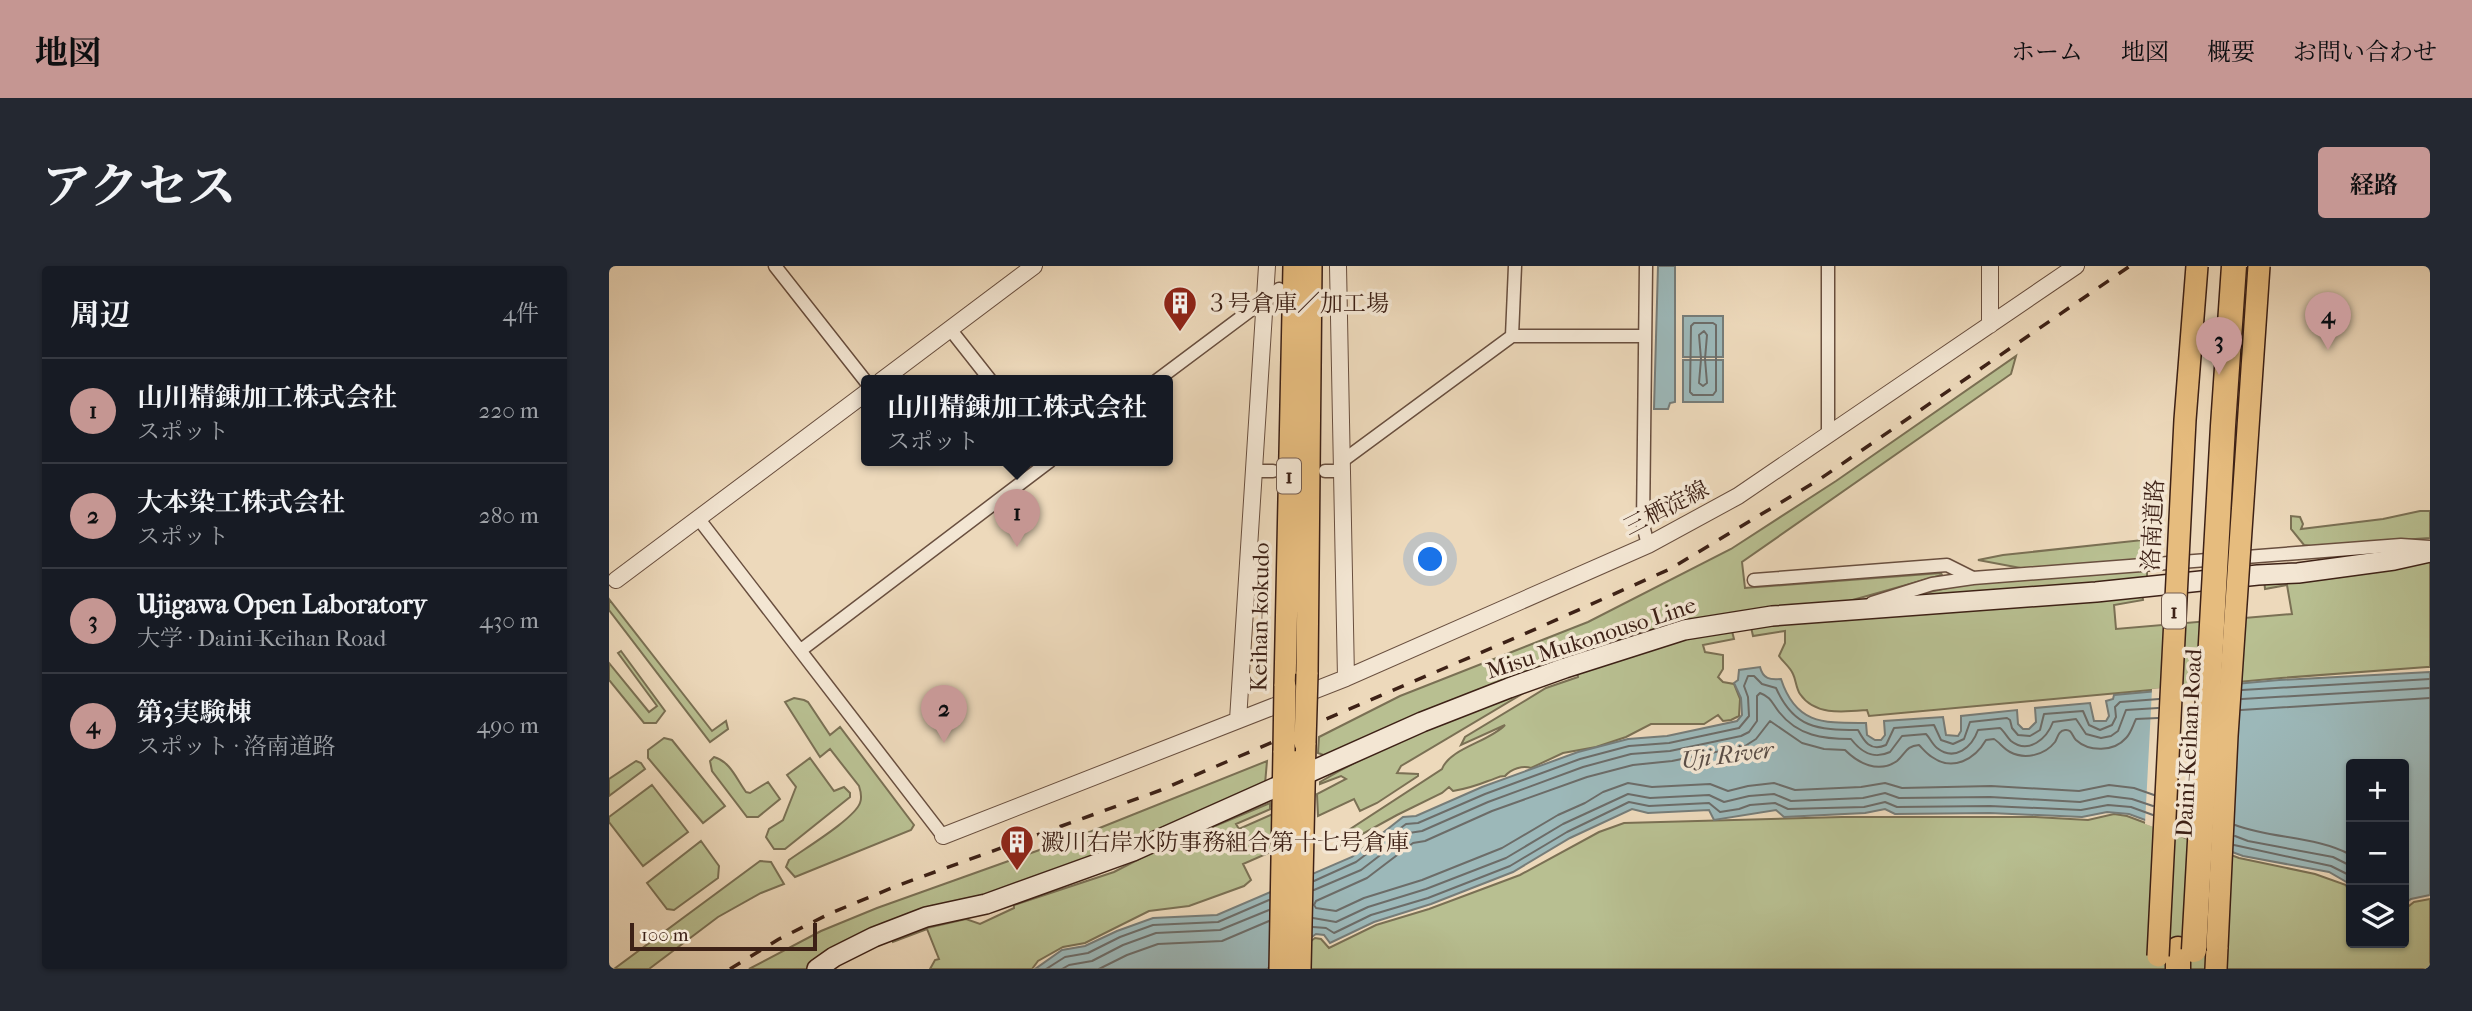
<!DOCTYPE html>
<html lang="ja">
<meta charset="utf-8">
<style>
body{margin:0;font-family:"IM FELL French Canon","Noto Serif JP",serif;background:#242831;color:#f1f3f6}
.controls{position:absolute;right:21px;bottom:21px;display:grid;overflow:hidden;border-radius:7px;box-shadow:0 2px 5px #0004}
.controls button{width:63px;height:63px;display:grid;place-items:center;padding:0;border:0;border-bottom:2px solid #363941;background:#171b24;color:#f1f3f6;font:35px sans-serif}
.scale{position:absolute;left:21px;bottom:18px;width:187px;box-sizing:border-box;padding-left:7px;border:4px solid #3d2116;border-top:0;font-size:19px;line-height:24px;white-space:nowrap;color:#3d2116;-webkit-text-stroke:5px #f3e6d3;paint-order:stroke}
.you{position:absolute;left:822px;top:294px;width:24px;height:24px;margin:-18px;border:5px solid #fff;border-radius:50%;background:#1a73e8;box-shadow:0 0 0 10px #1a73e833}
.badge{display:grid;place-items:center;width:46px;height:46px;border-radius:50%;background:#c59692;color:#111;font-size:23px;font-weight:700}
.pin{position:absolute;translate:-50% -58px;filter:drop-shadow(0 2px 4px #0008)}
.pin::after{content:'';position:absolute;top:37px;width:24px;height:21px;background:inherit;clip-path:polygon(0 0,100% 0,50% 100%)}
.popup{position:absolute;left:252px;top:109px;width:312px;height:91px;box-sizing:border-box;display:grid;place-content:center;border-radius:7px;background:#171b24;filter:drop-shadow(0 2px 5px #0005);font-size:23px;white-space:nowrap;color:#9ea1a6}
.popup b{font-size:26px;color:#f1f3f6}
.popup::after{content:'';position:absolute;left:50%;top:100%;margin-left:-14px;border:14px solid transparent;border-top-color:#171b24}
.list{margin:0;padding:0;list-style:none}
h2{display:flex;justify-content:space-between;align-items:center;height:91px;margin:0;padding:0 28px;font-size:30px}
h2 small{font-size:23px;font-weight:400;color:#9ea1a6}
.list li{display:grid;grid-template-columns:46px 1fr auto;gap:21px;align-items:center;box-sizing:border-box;height:105px;padding:0 28px;border-top:2px solid #363941}
.list b{display:block;font-size:26px;white-space:nowrap}
.list p{margin:0;font-size:23px;white-space:nowrap;color:#9ea1a6}
.list em{font-size:23px;font-style:normal;color:#9ea1a6}
.icon{flex:none;width:38px;height:38px;fill:none;stroke:currentColor;stroke-width:2;stroke-linecap:round;stroke-linejoin:round}
.map{position:relative;flex:none;width:1821px;height:703px;overflow:hidden;border-radius:7px}
header{display:flex;align-items:center;gap:42px;box-sizing:border-box;height:98px;padding:0 35px;background:#c59692;color:#111}
header strong{font-size:33px}
nav{display:flex;gap:38px;margin-inline-start:auto;font-size:24px}
.intro{display:flex;align-items:center;justify-content:space-between;box-sizing:border-box;height:168px;padding:0 42px}
h1{margin:0;font-size:49px}
.button{padding:18px 32px;border-radius:7px;background:#c59692;color:#111;font-size:24px;font-weight:700}
main{display:flex;gap:42px;padding:0 42px}
aside{flex:1;background:#171b24;border-radius:7px;box-shadow:0 2px 5px #0004}
.map>svg:first-child{display:block}
.green{fill:#b8bf91;stroke:#7a7054;stroke-width:2}
.water{fill:#9cb8b9;stroke:#767c78;stroke-width:2}
.pier{fill:#edd9bb}
.lines{fill:none;stroke-linecap:round;stroke-linejoin:round}
.shore{stroke:#6c6c68;stroke-width:2}
.minor-casing{stroke:#694f3f;stroke-width:15}
.tertiary-casing{stroke:#694f3f;stroke-width:18}
.secondary-casing{stroke:#3d2116;stroke-width:22}
.trunk-casing{stroke:#3d2116;stroke-width:24}
.motorway-casing{stroke:#3d2116;stroke-width:27}
.minor{stroke:#f3e6d3;stroke-width:12}
.tertiary{stroke:#f3e6d3;stroke-width:16}
.secondary{stroke:#f3e6d3;stroke-width:19}
.trunk{stroke:#e6bc7e;stroke-width:21}
.motorway{stroke:#e6bc7e;stroke-width:24}
.rail{stroke:#3d2116;stroke-width:3.5;stroke-dasharray:12 12;stroke-linecap:butt}
.trunk-bridge-casing{stroke:#3d2116;stroke-width:24;stroke-linecap:butt}
.motorway-bridge-casing{stroke:#3d2116;stroke-width:27;stroke-linecap:butt}
.trunk-bridge{stroke:#e6bc7e;stroke-width:21}
.motorway-bridge{stroke:#e6bc7e;stroke-width:24}
.labels{text-anchor:middle;dominant-baseline:central;stroke-width:7;stroke-linejoin:round;paint-order:stroke}
.shield{fill:#f3e6d3;stroke:#745c4f;stroke-width:2}
.shield-label{font-size:21px;font-weight:bold;fill:#3d2116}
.poi-label{font-size:23px;fill:#3d2116;stroke:#f3e6d3;text-anchor:start}
.street-label{font-size:23px;fill:#3d2116;stroke:#f3e6d3}
.water-label{font-size:24px;font-style:italic;fill:#5a4e47;stroke:#f3e6d3}
</style>
<header>
<strong>地図</strong>
<nav><a>ホーム</a><a>地図</a><a>概要</a><a>お問い合わせ</a></nav>
</header>
<div class="intro"><h1>アクセス</h1><a class="button">経路</a></div>
<main>
<aside>
<h2>周辺<small>4件</small></h2>
<ul class="list">
<li><span class="badge">1</span><div><b>山川精錬加工株式会社</b><p>スポット</p></div><em>220 m</em></li>
<li><span class="badge">2</span><div><b>大本染工株式会社</b><p>スポット</p></div><em>280 m</em></li>
<li><span class="badge">3</span><div><b>Ujigawa Open Laboratory</b><p>大学 · Daini-Keihan Road</p></div><em>430 m</em></li>
<li><span class="badge">4</span><div><b>第3実験棟</b><p>スポット · 洛南道路</p></div><em>490 m</em></li>
</ul>
</aside>
<div class="map">
<svg width="1821" height="703" viewBox="0 0 1821 703">
<rect width="100%" height="100%" fill="#edd9bb"/>
<filter id="stains"><feTurbulence type="fractalNoise" baseFrequency=".00286" numOctaves="4"/><feColorMatrix values="0 0 0 0 .2 0 0 0 0 .09 0 0 0 0 .02 0 0 0 .5 -.17"/></filter>
<radialGradient id="worn" r=".72"><stop offset=".6" stop-color="#630" stop-opacity="0"/><stop offset="1" stop-color="#630" stop-opacity=".3"/></radialGradient>
<!-- green -->
<path class="green" d="M1407 90 1402 108 1133 296 1136 322 1332 307 1333 309 1240 335 1056 365C1038 363 1014 369 1001 382L720 491 709 487 710 471 791 430 979 356 1122 283 1227 215Z
M1811 245H1821V272L1702 280 1695 279 1682 263V250L1691 251 1694 258 1692 263 1774 253Z
M1552 272V277L1534 281 1536 294 1417 303 1369 294 1394 289Z
M1821 289V401H1818L1672 412 1260 450 1258 444C1235 446 1206 450 1191 428 1187 422 1187 414 1184 408 1181 401 1174 396 1170 390L1176 377V365L1144 370 1142 361 1533 327 1534 334 1505 339 1507 363 1683 348 1678 319 1656 323 1655 313Z
M1538 304V314L1291 333 1355 318Z
M0 333 103 465 117 455 119 463 101 476 0 344Z
M1123 365 1125 373 1094 379 1096 386 1114 389V403L1109 411 1114 416 1125 418 1131 433 1130 450 1122 454 1114 455 1109 449 1095 458H1042L1017 471 987 481 954 487 922 502C914 499 902 503 896 510 888 510 887 513 879 515 869 519 856 523 844 525L840 521 833 527 788 549 730 581 729 571 833 503C841 482 880 476 896 459L852 479 856 471 937 422 969 411 968 402 1046 378Z
M12 385 56 445 47 457H35L0 414V397L40 446 48 440 9 387Z
M923 422 792 500 788 507 809 508V510L768 537 751 545 745 533 709 550 708 528 737 513 732 510 711 518V516C778 476 851 451 923 422Z
M185 432 195 434 199 436 221 469 231 461 305 559 302 564 186 611 177 601 180 594C195 583 245 553 251 537 253 532 252 526 250 520L221 483 211 491 176 436Z
M55 472 63 474 116 540 94 557 39 492V484Z
M105 491C121 495 128 514 137 526L141 527 159 516 171 533 149 551H138L103 505 101 495Z
M201 492 225 525 235 521 241 527V531L176 583H165L157 571 160 563 174 554 187 521 178 509Z
M27 495 32 497 36 503 0 530V513Z
M658 495 656 518 510 584 216 691 198 703H140L212 665 268 642 478 567Z
M43 519 79 566 34 600 0 556V551Z
M661 537V541L664 539V542L627 558 630 563 664 548V585L634 598 642 614 635 620 580 640 540 645 476 677 454 681 429 695 423 703H321L326 694 330 693 318 663 284 676 283 670 357 653 371 658 405 642V639L505 606 567 574 575 573Z
M1505 548 1518 550 1630 592 1706 608 1737 619 1742 632V677H1795V644L1805 636 1821 633V703H664L706 672 712 673 720 682 767 659 820 643 911 609 990 566 1015 557 1233 551H1426L1479 554Z
M92 575 110 600 109 612 65 644 58 643 38 617Z
M151 595 162 596 175 618 152 627 109 651 40 703H5Z"/>
<!-- water -->
<path class="water" d="M1049 0H1066V136L1061 137 1059 143H1045Z
M1074 50H1114V91H1074Z
M1074 94H1114V136H1074Z
M1151 401C1154 413 1161 414 1172 413 1187 459 1215 457 1257 457L1258 469 1266 474H1272L1276 469 1275 455 1334 451 1337 469 1349 470 1352 465V450L1408 444 1409 458 1414 463H1420L1427 456 1426 442 1481 437 1485 455H1497L1500 450 1497 435 1504 433 1505 429 1670 414 1821 406V629L1802 633 1795 638V498H1742V622L1739 617 1720 606 1634 590 1520 548 1498 546 1473 551 1381 547 1286 548 1276 543 1256 547 1175 551 1167 544 1105 554 1100 544 1039 547 1023 543 961 572 904 606 822 638 765 656 721 677 715 669 707 668 658 703H426L453 684 476 680 508 665 544 652 608 649 743 591 794 551 807 550 873 521 969 486 1019 473 1058 470 1128 455 1133 449 1132 432 1125 417 1129 414 1130 404Z"/>
<!-- pier -->
<path class="pier" d="M1607 417 1599 581 1565 568 1572 420Z
M1571 420 1563 568 1536 558 1543 423Z"/>
<g class="lines">
<!-- shore -->
<path class="shore" d="M1085 57H1104L1107 59V125L1104 129H1084L1081 126 1082 60Z
M1095 65 1098 69 1096 93 1098 117 1094 120 1090 117 1092 93 1090 69Z
M1633 424 1821 413
M1633 433 1821 422
M1632 444 1821 432
M1545 529 1525 522 1500 519 1470 525 1382 520 1293 522 1276 517 1252 521 1186 524 1165 517 1139 520 1119 525 1101 518 1043 521 1019 517 994 526 976 537 949 549 893 582 813 614 755 632 727 645 707 642 705 639 707 635 758 612 804 577 816 575 883 545 978 511 1024 499 1063 495 1136 480 1147 473 1161 455 1193 477 1215 483 1236 484C1249 497 1269 508 1288 495 1297 487 1297 480 1310 479 1314 483 1318 488 1323 491 1344 506 1366 493 1377 474L1385 473C1390 476 1395 483 1401 486 1416 494 1436 489 1446 476 1449 471 1449 465 1456 464 1463 463 1463 470 1467 474 1480 486 1505 486 1517 472 1522 467 1524 459 1527 453L1549 452
M1626 559C1663 573 1707 570 1742 589
M1626 570 1639 575 1724 591 1742 600
M1625 579 1722 600 1742 610
M705 615 747 596 797 558 809 557 876 528 971 493 1020 480 1060 477 1130 462 1140 450 1139 431 1135 420 1139 410H1145L1153 418 1167 422C1185 462 1208 464 1249 464 1255 475 1261 486 1277 479L1285 462 1325 459 1332 474 1344 478 1355 473 1361 456 1398 452 1401 454 1403 462 1409 469 1421 470 1431 464 1435 448 1474 445 1480 459 1491 464 1503 459 1507 451 1506 441 1511 436 1550 433
M705 624 752 604 800 567 813 565 879 536 974 501 1022 488 1061 485 1132 470 1140 466 1148 455V430L1151 427C1162 431 1163 437 1170 446 1189 470 1214 473 1242 473 1252 486 1264 494 1281 486L1293 470 1317 468C1321 472 1323 478 1328 482 1346 496 1363 481 1369 464L1391 462C1395 465 1398 471 1402 475 1420 489 1438 472 1444 456L1467 453 1477 468 1492 472 1502 470 1509 465 1517 444 1549 442
M704 652 727 656 759 641 817 623 897 592 954 558 1019 528 1041 532 1100 529 1115 536 1140 530 1165 528 1182 535 1254 532 1276 527 1290 532 1381 531 1471 536 1499 530 1523 533 1544 540
M704 661 717 662 725 667 762 649 819 632 901 600 958 566 1020 536 1040 540 1100 537 1111 546 1130 543 1141 539 1166 537 1179 543 1255 541 1276 536 1288 541 1381 540 1472 544 1499 539 1522 541 1544 549
M437 703 456 691 479 687 511 671 544 659 609 656 660 634
M453 703 460 699 483 695 514 679 547 667 611 664 660 644
M490 703 518 689 549 678 613 675 660 655"/>
<!-- minor casing -->
<g class="minor-casing">
<path id="minor" d="M166 0 258 117
M1037 0 1034 259 1039 279
M1219 0V170
M341 63 382 115
M903 70H1036
M547 115 670 23
M732 196 903 70 906 0
M645 205H664
M716 205H732
M89 252 334 570
M1145 314 1338 299 1364 312
M1263 337 1323 318 1364 312 1792 279 1821 281
M192 384 441 195"/>
</g>
<!-- tertiary casing -->
<g class="tertiary-casing">
<path id="tertiary" d="M729 0 737 412
M1381 0V59
M272 115 425 0
M7 314 258 126
M629 454 658 0
M334 570 737 412 1039 279 1129 230 1467 0"/>
</g>
<!-- secondary casing -->
<g class="secondary-casing">
<path id="secondary" d="M208 703 225 691 265 671 317 651 377 638 524 585 813 456 900 422 956 402 1075 364 1163 350 1487 326 1649 309 1689 307 1785 294 1821 286"/>
</g>
<!-- trunk casing -->
<g class="trunk-casing">
<path id="trunk" d="M698 408 702 0
M676 420 685 0
M671 703 675 485
M691 703 696 477
M1607 703 1608 681"/>
</g>
<!-- motorway casing -->
<g class="motorway-casing">
<path id="motorway" d="M1569 703V683"/>
</g>
<!-- minor -->
<use href="#minor" class="minor"/>
<!-- tertiary -->
<use href="#tertiary" class="tertiary"/>
<!-- secondary -->
<use href="#secondary" class="secondary"/>
<!-- trunk -->
<use href="#trunk" class="trunk"/>
<!-- motorway -->
<use href="#motorway" class="motorway"/>
<!-- rail -->
<path class="rail" d="M121 703 170 673 222 647 290 619 552 524 929 362 1061 303 1211 213 1521 0"/>
<!-- trunk-bridge casing -->
<g class="trunk-bridge-casing">
<path id="trunk-bridge" d="M696 477 698 408
M675 485 676 420
M1608 681 1618 470 1650 0
M1549 690 1576 154 1588 0"/>
</g>
<!-- motorway-bridge casing -->
<g class="motorway-bridge-casing">
<path id="motorway-bridge" d="M1585 684 1614 160 1625 0"/>
</g>
<!-- trunk-bridge -->
<use href="#trunk-bridge" class="trunk-bridge"/>
<!-- motorway-bridge -->
<use href="#motorway-bridge" class="motorway-bridge"/>
</g>
<!-- icons -->
<defs>
<g id="building-pin" transform="scale(1.75)"><path d="M0 17L-7.5 6A9.5 9.5 0 1 1 7.5 6Z" fill="#8f2418" stroke="#f3e6d3"/><path d="M-4-6H4V6H1V3H-1V6H-4ZM-2.5-4.3h1.7v1.8h-1.7ZM.8-4.3h1.7v1.8H.8ZM-2.5-1h1.7V.8h-1.7ZM.8-1h1.7V.8H.8Z" fill="#fff"/></g>
</defs>
<g fill-rule="evenodd">
<use href="#building-pin" x="571" y="37"/>
<use href="#building-pin" x="408" y="576"/>
</g>
<g class="labels">
<!-- shield labels -->
<g class="shield">
<rect x="668" y="192.5" width="24" height="35" rx="5"/>
<rect x="1553" y="327.5" width="24" height="35" rx="5"/>
</g>
<g class="shield-label">
<text x="680" y="210">1</text>
<text x="1565" y="345">1</text>
</g>
<!-- poi labels -->
<g class="poi-label">
<text x="596" y="37">３号倉庫／加工場</text>
<text x="432" y="576">澱川右岸水防事務組合第十七号倉庫</text>
</g>
<!-- street labels -->
<g class="street-label">
<text transform="translate(1057 242) rotate(-27)">三栖淀線</text>
<text transform="translate(1544 259) rotate(-87)">洛南道路</text>
<text transform="translate(651 351) rotate(-89)">Keihan-kokudo</text>
<text transform="translate(982 372) rotate(-18)">Misu Mukonouso Line</text>
<text transform="translate(1580 477) rotate(-87)">Daini-Keihan Road</text>
</g>
<!-- water labels -->
<g class="water-label">
<text transform="translate(1118 489) rotate(-7)">Uji River</text>
</g>
</g>
<rect width="100%" height="100%" filter="url(#stains)"/>
<rect width="100%" height="100%" fill="url(#worn)"/>
</svg>
<div class="controls">
<button>+</button>
<button>−</button>
<button><svg class="icon" aria-label="layers" viewBox="0 0 24 24"><path d="M12 4l9 5-9 5-9-5zM3 14l9 5 9-5"/></svg></button>
</div>
<div class="scale">100 m</div>
<div class="you"></div>
<div class="pin badge" style="left:408px;top:281px">1</div>
<div class="popup"><b>山川精錬加工株式会社</b>スポット</div>
<div class="pin badge" style="left:335px;top:477px">2</div>
<div class="pin badge" style="left:1610px;top:109px">3</div>
<div class="pin badge" style="left:1719px;top:84px">4</div>
</div>
</main>
